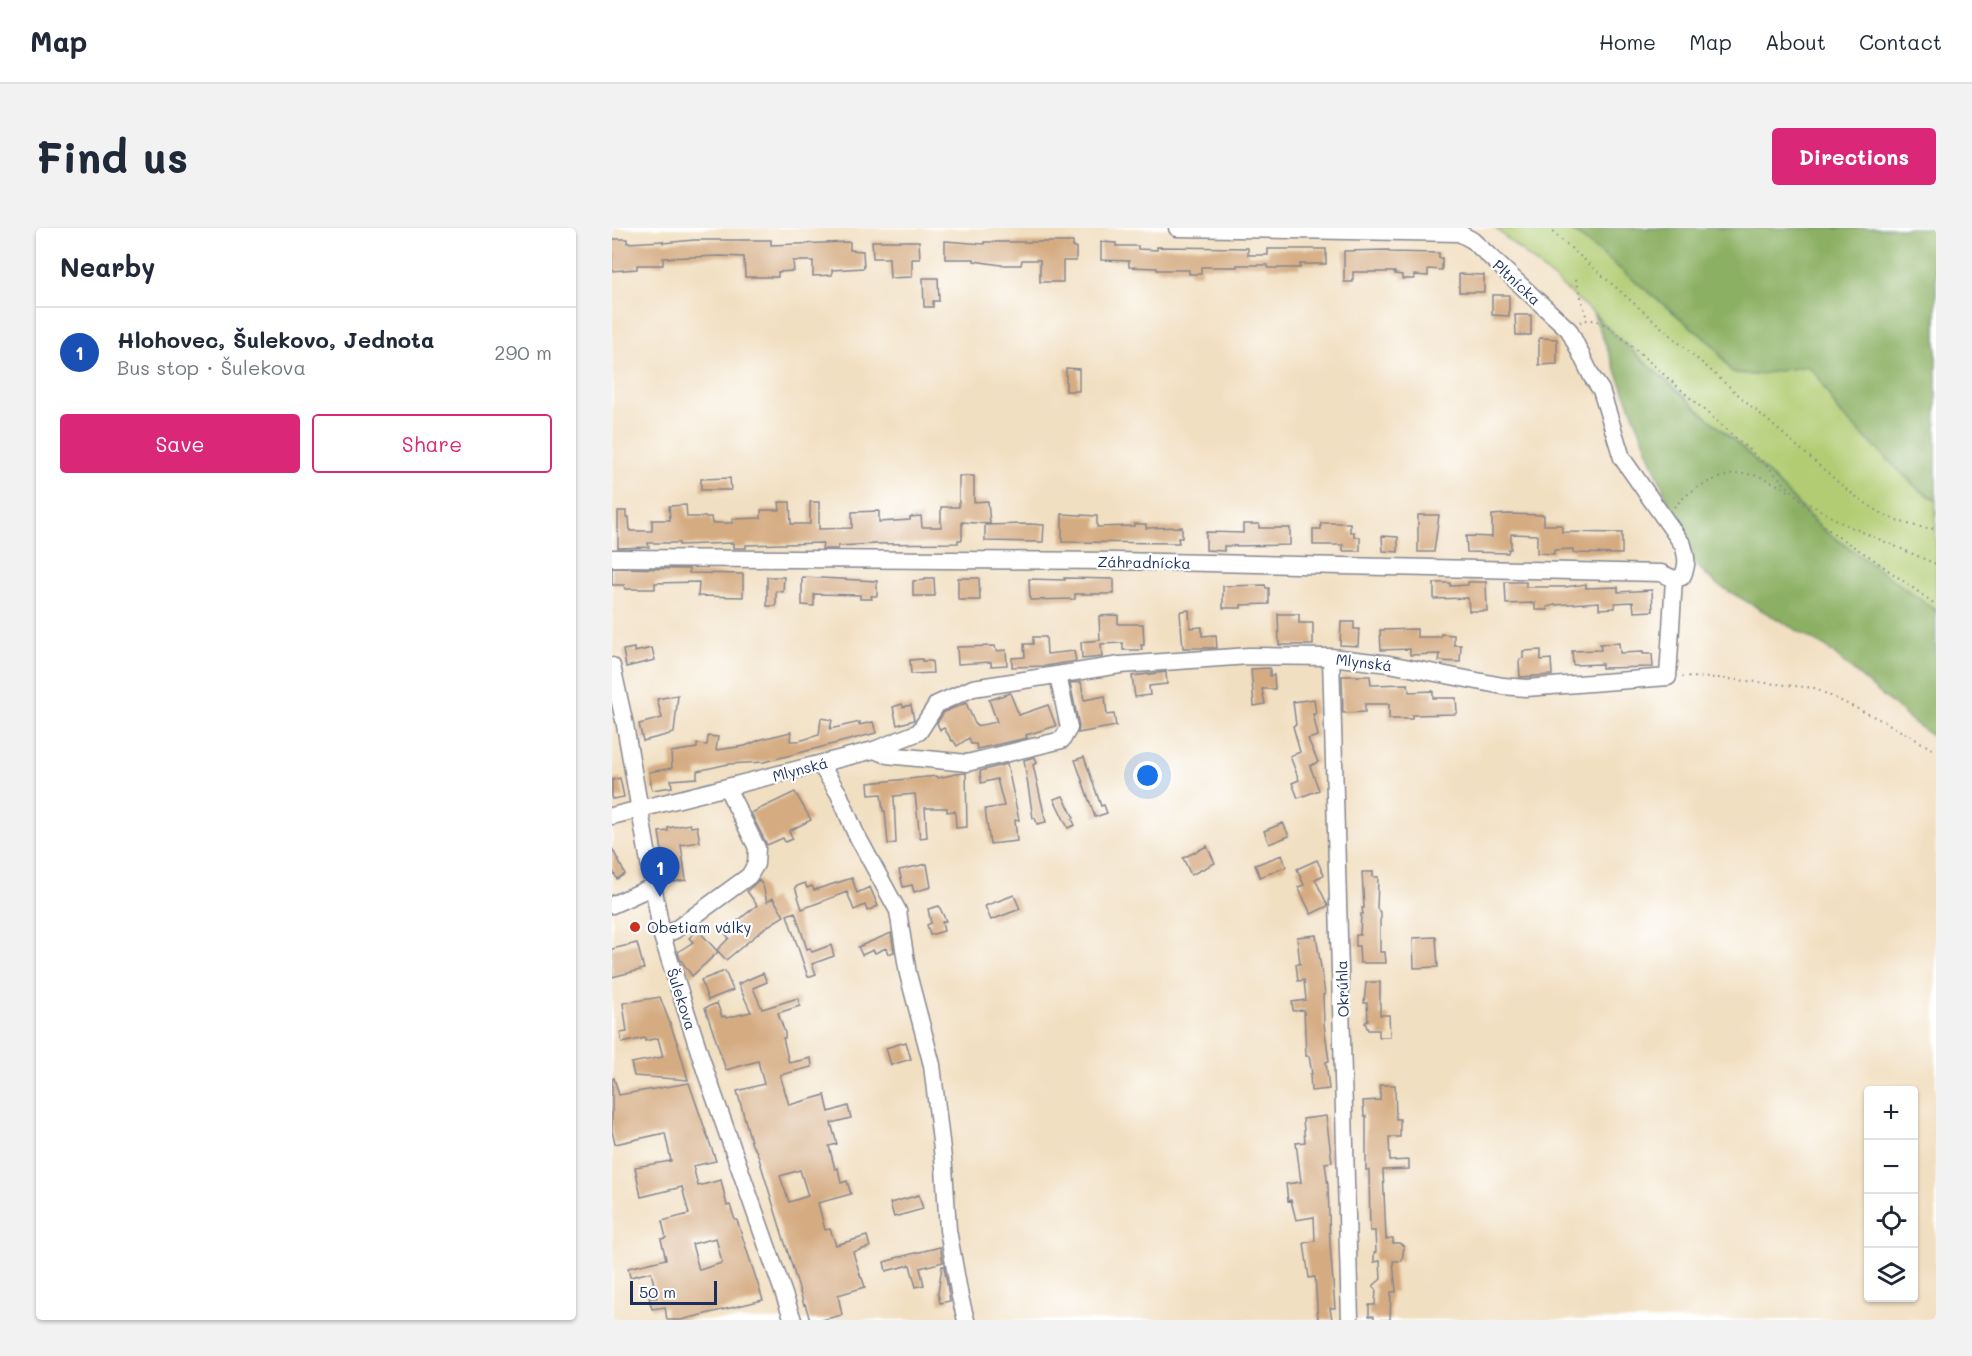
<!DOCTYPE html>
<meta charset="utf-8">
<style>
body{margin:0;font-family:Mali,sans-serif;background:#f2f2f3;color:#1f2937}
.controls{position:absolute;right:18px;bottom:18px;display:grid;overflow:hidden;border-radius:6px;box-shadow:0 2px 4px #0004}
.controls button{width:54px;height:54px;display:grid;place-items:center;padding:0;border:0;border-bottom:2px solid #e0e1e3;background:#fff;color:#1f2937;font:30px sans-serif}
.scale{position:absolute;left:18px;bottom:15px;width:87px;box-sizing:border-box;padding-left:6px;border:3px solid #1b2f5e;border-top:0;font-size:16px;line-height:21px;white-space:nowrap;color:#1b2f5e;-webkit-text-stroke:4px #fff;paint-order:stroke}
.you{position:absolute;left:536px;top:548px;width:21px;height:21px;margin:-15px;border:4px solid #fff;border-radius:50%;background:#1a73e8;box-shadow:0 0 0 9px #1a73e833}
.badge{display:grid;place-items:center;width:39px;height:39px;border-radius:50%;background:#db2777;color:#fff;font-size:20px;font-weight:700}
.pin{position:absolute;translate:-50% -50px;filter:drop-shadow(0 2px 3px #0008)}
.pin::after{content:'';position:absolute;top:32px;width:21px;height:18px;background:inherit;clip-path:polygon(0 0,100% 0,50% 100%)}
.list{margin:0;padding:0;list-style:none}
h2{display:flex;justify-content:space-between;align-items:center;height:78px;margin:0;padding:0 24px;font-size:26px}
h2 small{font-size:20px;font-weight:400;color:#747a83}
.list li{display:grid;grid-template-columns:39px 1fr auto;gap:18px;align-items:center;box-sizing:border-box;height:90px;padding:0 24px;border-top:2px solid #e0e1e3}
.list b{display:block;font-size:22px;white-space:nowrap}
.list p{margin:0;font-size:20px;white-space:nowrap;color:#747a83}
.list em{font-size:20px;font-style:normal;color:#747a83}
.actions{display:flex;gap:12px;padding:18px 24px}
.actions a{flex:1;padding:14px 0;border:2px solid #db2777;border-radius:6px;text-align:center;font-size:21px;color:#db2777}
.actions .main{background:#db2777;color:#fff}
.icon{flex:none;width:33px;height:33px;fill:none;stroke:currentColor;stroke-width:2;stroke-linecap:round;stroke-linejoin:round}
.map{position:relative;flex:none;width:1324px;height:1092px;overflow:hidden;border-radius:6px}
header{display:flex;align-items:center;gap:36px;box-sizing:border-box;height:84px;padding:0 30px;background:#fff;border-bottom:2px solid #e0e1e3}
header strong{font-size:28px}
nav{display:flex;gap:33px;margin-inline-start:auto;font-size:21px}
.intro{display:flex;align-items:center;justify-content:space-between;box-sizing:border-box;height:144px;padding:0 36px}
h1{margin:0;font-size:42px}
.button{padding:15px 27px;border-radius:6px;background:#db2777;color:#fff;font-size:21px;font-weight:700}
main{display:flex;gap:36px;padding:0 36px}
aside{flex:1;background:#fff;border-radius:6px;box-shadow:0 2px 4px #0004}
.map>svg:first-child{display:block}
.green{fill:#b1cc72;stroke:#667e68;stroke-width:1.5}
.forest{fill:#8cb064;stroke:#547061;stroke-width:1.5}
.building{fill:#d5ac82;fill-rule:evenodd}
.lines{fill:none;stroke-linecap:round;stroke-linejoin:round}
.minor-casing{stroke:#868790;stroke-width:19}
.path{stroke:#868790;stroke-width:2;stroke-dasharray:1.5 4.5;stroke-linecap:butt}
.minor{stroke:#fff;stroke-width:16}
.poi-dot{fill:#c8321e;stroke:#fff;stroke-width:2}
.labels{text-anchor:middle;dominant-baseline:central;stroke-width:4.5;stroke-linejoin:round;paint-order:stroke}
.street-label{font-size:15px;fill:#1b2f5e;stroke:#fff}
.poi-label{font-size:15px;fill:#1b2f5e;stroke:#fff;text-anchor:start}
</style>
<header>
<strong>Map</strong>
<nav><a>Home</a><a>Map</a><a>About</a><a>Contact</a></nav>
</header>
<div class="intro"><h1>Find us</h1><a class="button">Directions</a></div>
<main>
<aside>
<h2>Nearby<small></small></h2>
<ul class="list">
<li><span class="badge" style="background:#1a4fb4">1</span><div><b>Hlohovec, Šulekovo, Jednota</b><p>Bus stop · Šulekova</p></div><em>290 m</em></li>
</ul>
<div class="actions"><a class="main">Save</a><a>Share</a></div>
</aside>
<div class="map">
<svg width="1324" height="1092" viewBox="0 0 1324 1092">
<rect width="100%" height="100%" fill="#fff"/>
<filter id="ink" filterUnits="userSpaceOnUse"><feTurbulence type="fractalNoise" baseFrequency=".0167" numOctaves="2"/><feDisplacementMap in="SourceGraphic" scale="12" xChannelSelector="R" yChannelSelector="G"/><feConvolveMatrix kernelMatrix="1 2 1 2 8 2 1 2 1" color-interpolation-filters="sRGB"/></filter>
<filter id="wash" filterUnits="userSpaceOnUse"><feTurbulence type="fractalNoise" baseFrequency=".008" numOctaves="4" result="noise"/><feDisplacementMap in="SourceGraphic" scale="24" xChannelSelector="R" yChannelSelector="G"/><feGaussianBlur stdDeviation="1.35" result="paint"/><feColorMatrix in="noise" values="0 0 0 0 0 0 0 0 0 0 0 0 0 0 0 0 0 1.4 0 .05"/><feComposite in="paint" operator="in"/></filter>
<g filter="url(#wash)">
<rect width="100%" height="100%" fill="#f1dfc1"/>
<!-- green -->
<path class="green" d="M883 0H955L974 13 1101 117 1120 144 1142 147 1195 138 1205 147 1226 183 1306 261 1324 272V383L1209 300 1137 226 1007 111 981 85Z"/>
<!-- forest -->
<path class="forest" d="M955 0H1324V272L1306 261 1226 183 1205 147 1195 138 1142 147 1120 144 1101 117 974 13Z
M981 85 1007 111 1137 226 1209 300 1324 383V511L1301 494 1214 419 1104 356 1080 333Z"/>
<g id="blocks">
<!-- building -->
<path class="building" d="M0 11H15V15L51 13V15L82 12H159V17L238 14V22L251 23 252 40 220 42V47L201 48V33H181L182 43 166 44V49H133L132 29 109 28 51 30V37H25V41L0 43Z
M260 13H307L308 31H300V49L278 50 277 30H261Z
M333 13 372 16V14H461V19H464V33H451V54H428V32H410L409 37H389L362 33V31H333Z
M489 14 504 15V18H526V21L545 22V19L636 20V27H656V21H714V36H688V40H656V37H625V39H589V46H577V42H545V40L517 39V33L489 32Z
M777 22V24L827 25V30H830V42L816 41V48L802 47V51H790V47L783 46V44H741V54H732V23Z
M847 46 872 47V64H847Z
M311 50H326L327 73H321V79H312Z
M880 67H897V88L880 87Z
M903 87H919V107H904Z
M927 110 945 111V136L927 137Z
M454 140 467 141V163H454Z
M347 248H362V274L376 273 378 296 350 294V312H346V315L263 316 226 318V321H210L211 315 134 317V320H121V315L67 317V315H36L37 319 6 320V283H14V289H17L18 303H40V292H58L57 278 74 277 75 289H99L100 295H120V291L149 290V282H168L167 274H178L179 296H198V274H207V301L240 300V284L267 283V294L298 292V289L309 288 310 299H329V279H347Z
M118 250 119 262H89V251Z
M450 286 485 288V299L522 298V296H534V300L570 299V310H566L567 315 450 314Z
M896 286 932 287V297H950V304L1010 305V326L961 325V321L942 322V326L925 325V307L899 306V321H897L896 325 855 324 854 308 880 309V287Z
M806 287H827L822 324H806Z
M709 295H738V304H742V309H748V323H731V317H701V301H709Z
M417 296 432 297 431 314 373 313V297Z
M631 296H647V300H678V317L615 318H612V323L594 322V304L631 305Z
M770 308 786 309V324L771 323Z
M0 340 77 341V345L131 346V369L86 368 87 354 43 355V361H13L12 357H0Z
M155 349H172L171 364 164 363V378H155Z
M190 349 265 353V368H259L260 371H248V367L202 366V378L190 377Z
M313 350H322L323 368H301V353L313 352Z
M346 350H367L368 372H346Z
M452 350 502 351V366H463V371L418 372 417 351 453 352Z
M856 354H874L875 383H857L856 370 822 371V355H838V358L856 357Z
M893 354H914V359H953L974 356V360L1006 359V364L1040 362 1041 383 1022 384 1021 374 1003 375V380L987 381V374L943 377 935 379 936 382H923V375L894 376Z
M653 357 654 360H657V376L629 377V380H611V358Z
M577 382 578 400 590 399V408L604 407 605 420H571L568 385 569 383Z
M666 386H687V395H701V417H667Z
M506 387V396H531L532 417H529L530 422H511V415L489 416 490 429 470 431 469 414 488 412 487 388Z
M729 394H742V401H747L746 418 728 417Z
M805 401V409H829V406L842 407V417H849L848 434 827 433 828 426 798 427V421L769 422 768 402Z
M421 409H434L435 426 462 423 464 433 434 438 400 439V430L413 429 412 416H421Z
M1007 415 1008 425 1031 424V426H1040L1041 439 990 440V436L961 437 960 423 989 422 988 416Z
M383 418 384 423 394 422 395 437 379 438V434L346 436 345 419Z
M22 420V424L40 420 43 432 14 439 11 422Z
M929 422V432L939 431 940 447 908 449 907 434 908 431 911 430V423Z
M310 431V433H320L321 445 299 446 298 432Z
M658 440V448L662 447 663 461H650L653 476 642 478 639 441Z
M554 444 555 456 537 458 538 467 523 469 520 448Z
M730 448H758L759 457 796 456 797 464 821 463V470H844L845 484 843 486 800 487V491H777V476H753V484L731 485Z
M469 454 472 472 493 468 495 487 502 486 504 498 466 505 467 498 458 455Z
M398 465 407 487 436 477 444 498 414 507 415 510 365 521 364 516H359L357 510 345 518 341 512 340 513 332 500 328 502 325 495 332 484 354 475 364 498 385 494 377 472Z
M66 467 62 505 31 513 27 496 50 490 45 471Z
M702 471 704 486H701L706 508 696 511 706 534 698 538 707 562 686 570 680 555 687 552 678 528 688 524 681 498 684 497 681 474Z
M290 476 291 479 299 477 302 492 285 497 281 479Z
M209 490 220 492 218 501 248 494 247 497 261 494 264 505 152 534 116 536 85 543V550L59 552 60 559 40 562 37 544 60 540 59 524 85 520V516L95 517 96 508 106 509 104 522 133 518 150 511 179 504 178 513H187L207 507Z
M423 529 425 535 421 537 434 594 425 596 423 590H421L412 532Z
M472 529 489 578 492 577 495 585 483 589 463 532Z
M395 536 407 592H403L405 613 378 616 373 581 392 578 385 551 369 555 368 543Z
M354 545 355 599 344 600 343 583 335 584V580H313L315 609 308 610 303 566 282 568 284 615 276 616 273 583H271L269 566 257 567 256 555 325 548 326 550 344 546Z
M8 550 12 569 0 571V552Z
M183 564 199 592 177 603 181 611 173 614 171 610 155 617 139 585Z
M451 568 462 590 460 591 463 597 456 600 442 571Z
M671 595 677 608 657 616 652 603Z
M78 596 79 599 85 598 88 614 69 617 74 652 55 655 47 604 56 603V600Z
M595 618 603 635 579 647 571 630Z
M0 620 13 646 5 651 0 641Z
M670 627 674 639 648 649 643 637Z
M705 632 712 647 703 651 716 678 699 686 686 659 692 657 685 641Z
M315 636 319 659 302 664 300 657 291 659 287 642Z
M750 644H761V649H766L765 681 769 685V690L768 692V724H773L774 735H748L747 718H744V707H748L749 686H751L750 680H752Z
M240 650 245 665 258 659 266 678 255 683 253 677 242 682 235 664 190 681 183 659 193 655 195 660 200 658 202 662Z
M147 652 151 658 155 674 161 670 172 688 154 699 114 732 105 722 117 710 112 704 145 677 135 663Z
M402 667 408 681 379 692 373 678Z
M327 678 334 693 330 694 332 703 318 707 315 697 319 695 316 681Z
M183 684 195 721 198 720 200 724 219 717 222 728 200 736 204 746 196 749 175 687Z
M86 702 106 724 80 748 68 731 66 724 81 714 77 710Z
M279 705 282 724 276 726 274 720 263 725 261 722 250 727 246 719Z
M704 707 713 766 711 767 712 796 717 833 714 834 717 861 699 863 698 846H700L697 828H694L692 782 681 783 680 774 694 772 692 752 686 753 684 736H688L685 709Z
M824 709 826 739 802 740 801 710Z
M25 715 32 741 0 749V721Z
M113 743 121 762 96 772 89 752Z
M151 745 155 754 141 760 150 781 186 770 188 778 166 785 173 805V810H171L177 835 199 830 200 839 168 847 177 877 213 867 217 884 236 878 239 890 219 895 225 916 217 918 223 941 226 940 229 955 235 953 239 966 206 975 213 1002 218 1001 224 1017 255 1008 258 1019 241 1024 249 1050H250L253 1059 226 1067 230 1087 210 1092H198L193 1076 192 1077 145 924 140 917 125 863 152 856 146 833 114 842 93 780 105 775 110 789 113 788 114 790 139 784 126 756ZM188 942 196 968 177 974 168 948Z
M754 754H768V787H777L778 809H767V802H756L753 795 756 792 755 775H752Z
M48 769 66 817 76 852 22 848 19 835 51 829 46 810 33 813V810L10 815 8 805 15 804 11 775Z
M294 814 299 831 279 837 274 820Z
M2 850 7 867 77 855 104 933 81 938 86 958 109 952 115 978 118 977 123 992H125L151 1072 69 1092H55L53 1079 40 1081 37 1070H45L39 1044 18 1049 16 1040 54 1031 49 1011 54 1010 50 993 77 986 70 959 29 969 23 939 59 933 53 905 3 916 0 903V851ZM104 1010 110 1035 87 1042 80 1016Z
M768 857H783L784 891H788V909H777L778 933 797 932V941L771 942 774 1011 781 1010V1015H787L792 1018 790 1033H781L784 1064H779L778 1092H762V1088H757V1077H763L764 1061 761 1058 769 1051 768 1033 762 1034V1025L764 1024 763 1003H758L757 942H754V888H752L751 873 768 872Z
M714 888 720 934 713 935 716 958 718 1016 723 1080H718L720 1092H706L703 1049 697 1050 692 1015 703 1013 702 989 684 992 679 972 676 973 674 956 689 954 684 915 693 914 691 891Z
M307 967 311 981 282 989 278 975Z
M328 1019 331 1034 308 1040 312 1057 304 1059 298 1037 274 1043 272 1034 283 1031V1030Z
M330 1038H332L338 1073 328 1075 326 1065Z"/>
</g>
</g>
<g filter="url(#ink)">
<use href="#blocks" fill-opacity="0" stroke="#868790" stroke-width="1.5"/>
<g class="lines">
<!-- minor casing -->
<g class="minor-casing">
<path id="minor" d="M565 0 847 5 860 12 957 102 980 149 989 162 1010 230 1071 317C1075 330 1076 337 1070 349L1062 351
M0 330 503 333 1049 345 1062 351
M719 429 738 1092
M0 438 13 497 50 708 93 842 181 1092
M262 522 275 527 355 535 450 512 457 500 446 447
M208 536 227 566 243 604 286 683 296 746 320 837 332 939 336 1002 348 1069 354 1092
M0 588 262 522 307 504 325 476 361 460 508 437 637 428 719 429 777 436 891 458 914 460 1056 449 1062 351
M0 677 42 658
M50 708 63 702 137 648 144 636 145 620 115 560"/>
</g>
<!-- path -->
<path class="path" d="M936 0 1234 261C1263 283 1286 298 1324 301
M964 51 975 91
M968 94C983 88 993 96 1005 105L1153 236 1185 268 1205 292 1225 308 1261 331 1324 377
M1187 270 1232 296 1324 336
M1062 279C1082 257 1116 240 1146 248 1158 252 1169 259 1180 265
M1070 449 1107 450 1202 460 1273 494 1324 523"/>
<!-- minor -->
<use href="#minor" class="minor"/>
</g>
</g>
<!-- markers -->
<circle class="poi-dot" cx="23" cy="699" r="6"/>
<g class="labels">
<!-- street labels -->
<g class="street-label">
<text transform="translate(905 54) rotate(43)">Pltnícka</text>
<text transform="translate(532 334) rotate(1)">Záhradnícka</text>
<text transform="translate(752 434) rotate(7)">Mlynská</text>
<text transform="translate(188 541) rotate(-15)">Mlynská</text>
<text transform="translate(730 761) rotate(-92)">Okrúhla</text>
<text transform="translate(70 771) rotate(72)">Šulekova</text>
</g>
<!-- poi labels -->
<g class="poi-label">
<text x="35" y="699">Obetiam války</text>
</g>
</g>
</svg>
<div class="controls">
<button>+</button>
<button>−</button>
<button><svg class="icon" aria-label="locate" viewBox="0 0 24 24"><circle cx="12" cy="12" r="6"/><path d="M12 2v4M12 18v4M2 12h4M18 12h4"/></svg></button>
<button><svg class="icon" aria-label="layers" viewBox="0 0 24 24"><path d="M12 4l9 5-9 5-9-5zM3 14l9 5 9-5"/></svg></button>
</div>
<div class="scale">50 m</div>
<div class="you"></div>
<div class="pin badge" style="left:48px;top:669px;background:#1a4fb4">1</div>
</div>
</main>
